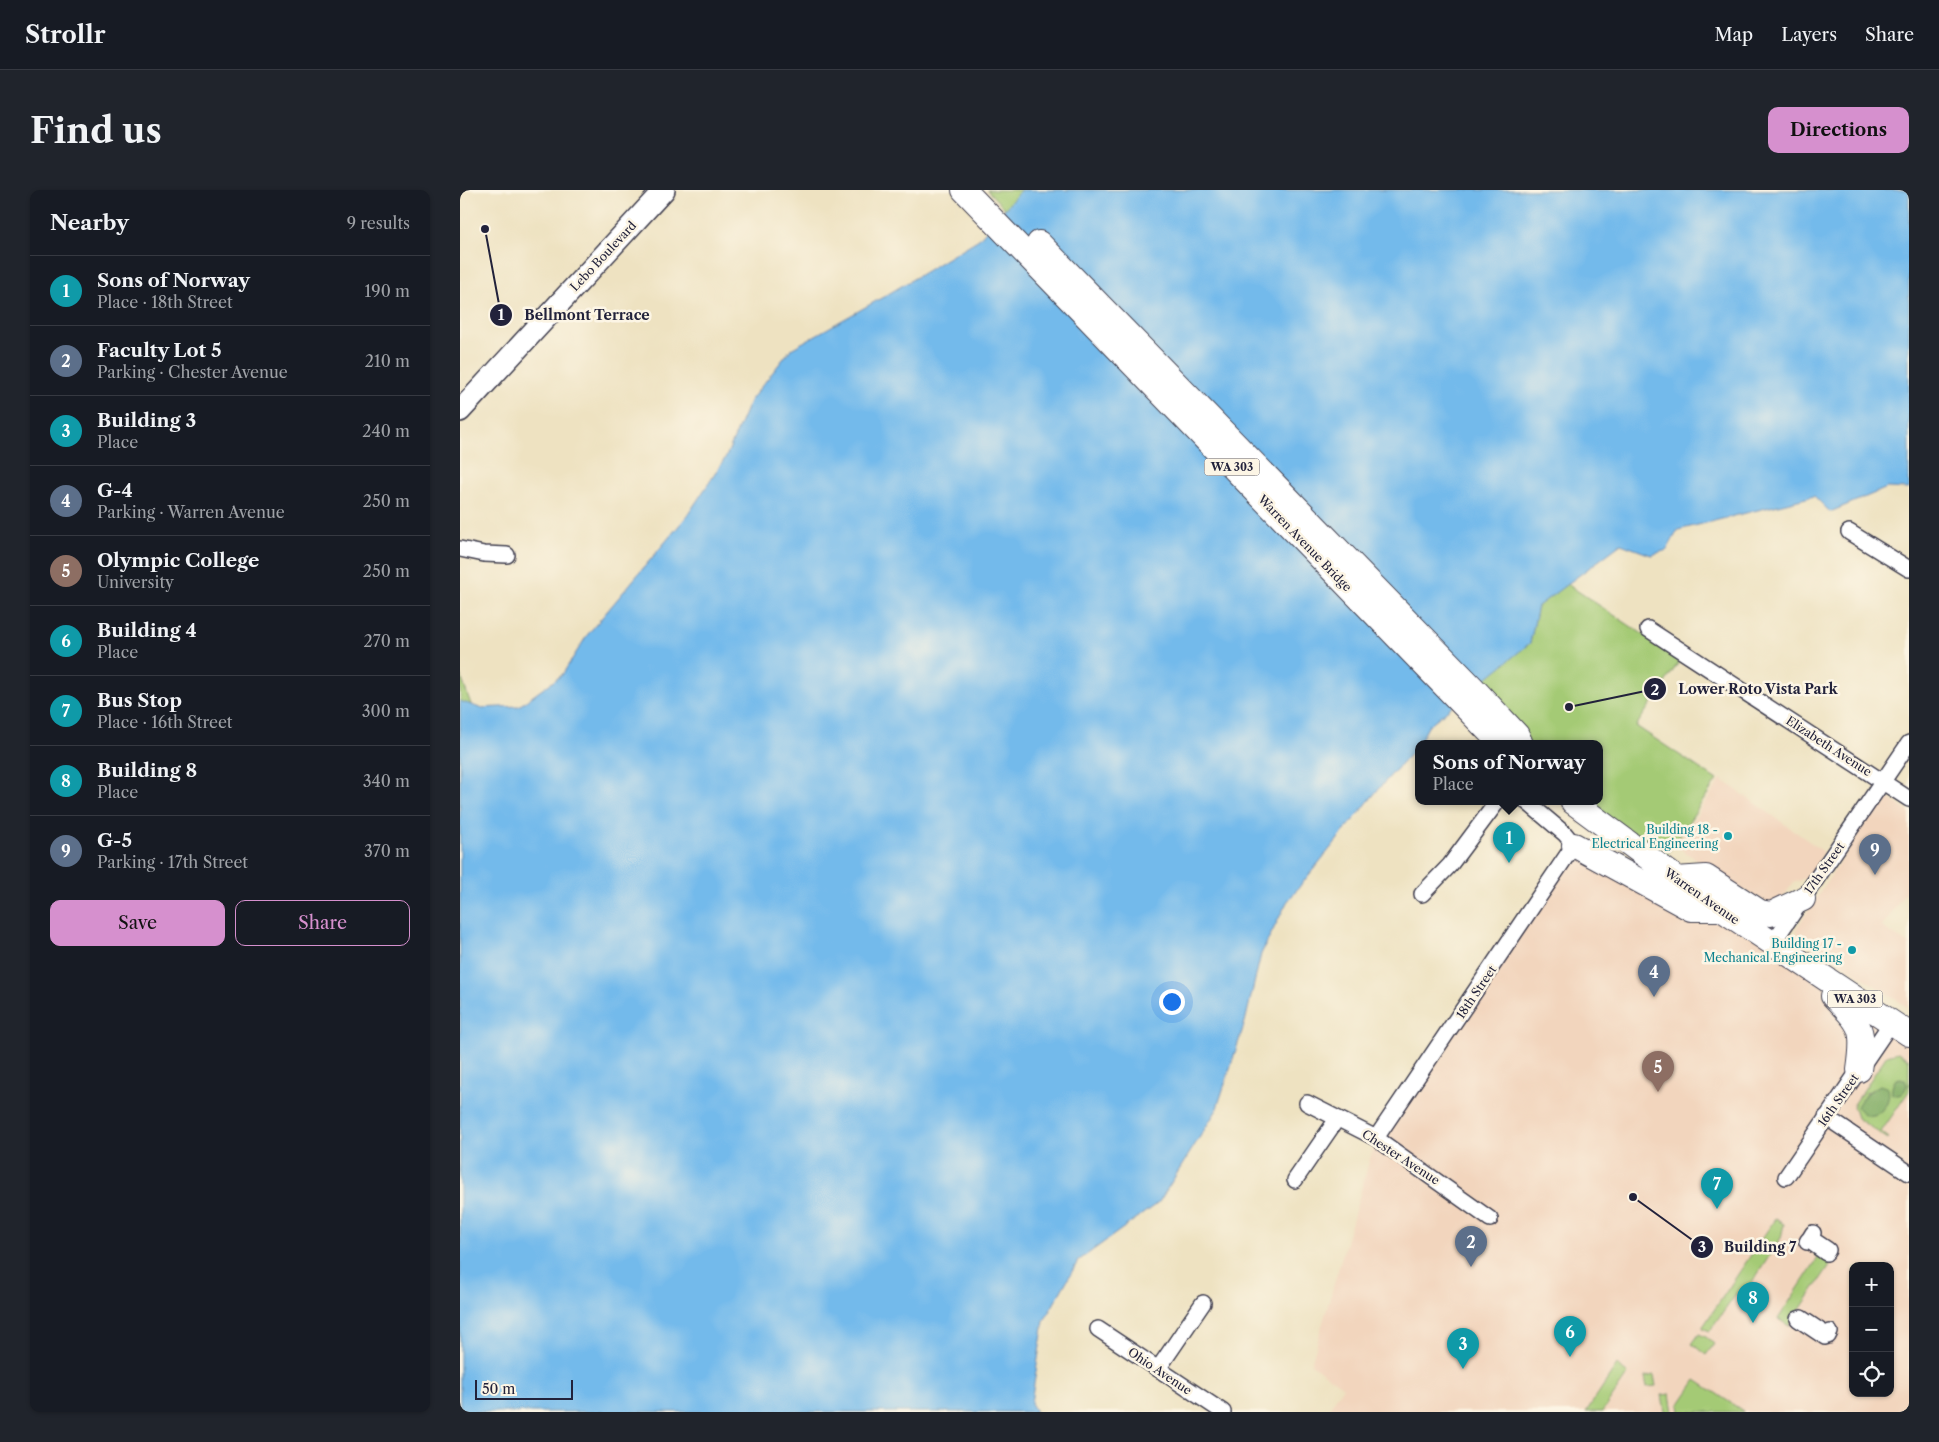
<!DOCTYPE html>
<meta charset="utf-8">
<style>
body{margin:0;font-family:"Libre Caslon Text",serif;background:#20242c;color:#f1f3f6}
.controls{position:absolute;right:15px;bottom:15px;display:grid;overflow:hidden;border-radius:10px;box-shadow:0 1px 4px #0004}
.controls button{width:45px;height:45px;display:grid;place-items:center;padding:0;border:0;border-bottom:1px solid #363941;background:#171b24;color:#f1f3f6;font:25px sans-serif}
.scale{position:absolute;left:15px;bottom:12px;width:98px;box-sizing:border-box;padding-left:5px;border:2px solid #22223b;border-top:0;font-size:14px;line-height:18px;white-space:nowrap;color:#22223b;-webkit-text-stroke:4px #fcf5e5;paint-order:stroke}
.you{position:absolute;left:711px;top:811px;width:18px;height:18px;margin:-12px;border:4px solid #fff;border-radius:50%;background:#1a73e8;box-shadow:0 0 0 8px #1a73e833}
.badge{display:grid;place-items:center;width:32px;height:32px;border-radius:50%;background:#d690ce;color:#fff;font-size:16px;font-weight:700}
.pin{position:absolute;translate:-50% -41px;filter:drop-shadow(0 1px 2px #0008)}
.pin::after{content:'';position:absolute;top:26px;width:18px;height:15px;background:inherit;clip-path:polygon(0 0,100% 0,50% 100%)}
.popup{position:absolute;left:955px;top:550px;width:188px;height:65px;box-sizing:border-box;display:grid;place-content:center;border-radius:10px;background:#171b24;filter:drop-shadow(0 1px 4px #0005);font-size:16px;white-space:nowrap;color:#9ea1a6}
.popup b{font-size:19px;color:#f1f3f6}
.popup::after{content:'';position:absolute;left:50%;top:100%;margin-left:-10px;border:10px solid transparent;border-top-color:#171b24}
.list{margin:0;padding:0;list-style:none}
h2{display:flex;justify-content:space-between;align-items:center;height:65px;margin:0;padding:0 20px;font-size:21px}
h2 small{font-size:16px;font-weight:400;color:#9ea1a6}
.list li{display:grid;grid-template-columns:32px 1fr auto;gap:15px;align-items:center;box-sizing:border-box;height:70px;padding:0 20px;border-top:1px solid #363941}
.list b{display:block;font-size:19px;white-space:nowrap}
.list p{margin:0;font-size:16px;white-space:nowrap;color:#9ea1a6}
.list em{font-size:16px;font-style:normal;color:#9ea1a6}
.actions{display:flex;gap:10px;padding:15px 20px}
.actions a{flex:1;padding:11px 0;border:1px solid #d690ce;border-radius:10px;text-align:center;font-size:18px;color:#d690ce}
.actions .main{background:#d690ce;color:#111}
.icon{flex:none;width:28px;height:28px;fill:none;stroke:currentColor;stroke-width:2;stroke-linecap:round;stroke-linejoin:round}
.map{position:relative;flex:none;width:1449px;height:1222px;overflow:hidden;border-radius:10px}
header{display:flex;align-items:center;gap:30px;box-sizing:border-box;height:70px;padding:0 25px;background:#171b24;border-bottom:1px solid #363941}
header strong{font-size:24px}
nav{display:flex;gap:28px;margin-inline-start:auto;font-size:18px}
.intro{display:flex;align-items:center;justify-content:space-between;box-sizing:border-box;height:120px;padding:0 30px}
h1{margin:0;font-size:35px}
.button{padding:12px 22px;border-radius:10px;background:#d690ce;color:#111;font-size:18px;font-weight:700}
main{display:flex;gap:30px;padding:0 30px}
aside{flex:1;background:#171b24;border-radius:10px;box-shadow:0 1px 4px #0004}
.map>svg:first-child{display:block}
.built{fill:#f2d5bd;fill-rule:evenodd}
.green{fill:#a4ca75;stroke:#637658;fill-rule:evenodd}
.forest{fill:#83ae66;stroke:#526850}
.water{fill:#73baeb;stroke:#4a6e93}
.lines{fill:none;stroke-linecap:round;stroke-linejoin:round}
.street-casing{stroke:#413f4f;stroke-width:18}
.secondary-casing{stroke:#413f4f;stroke-width:24}
.primary-casing{stroke:#413f4f;stroke-width:26}
.street{stroke:#fff;stroke-width:15}
.secondary{stroke:#fff;stroke-width:21}
.primary{stroke:#fff;stroke-width:24}
.culture-dot{fill:#0f9aa8;stroke:#fcf5e5;stroke-width:2}
.labels{text-anchor:middle;dominant-baseline:central;stroke-width:5;stroke-linejoin:round;paint-order:stroke}
.shield{fill:#fcf5e5;stroke:#63616e;stroke-width:1}
.shield-label{font-size:11px;font-weight:bold;fill:#22223b}
.street-label{font-size:12px;fill:#22223b;stroke:#fcf5e5}
.culture-label{font-size:12px;fill:#0d838f;stroke:#fcf5e5;text-anchor:end}
.leader{fill:none;stroke:#22223b;stroke-width:2}
.callout-dot{fill:#22223b;stroke:#fcf5e5;stroke-width:2}
.mark-label{font-size:15px;text-anchor:middle;font-weight:bold;fill:#fff}
.callout-label{font-size:14px;text-anchor:middle;font-weight:bold;fill:#22223b;stroke:#fcf5e5;stroke-width:5;stroke-linejoin:round;paint-order:stroke}
</style>
<header>
<strong>Strollr</strong>
<nav><a>Map</a><a>Layers</a><a>Share</a></nav>
</header>
<div class="intro"><h1>Find us</h1><a class="button">Directions</a></div>
<main>
<aside>
<h2>Nearby<small>9 results</small></h2>
<ul class="list">
<li><span class="badge" style="background:#0f9aa8">1</span><div><b>Sons of Norway</b><p>Place · 18th Street</p></div><em>190 m</em></li>
<li><span class="badge" style="background:#5c6f8a">2</span><div><b>Faculty Lot 5</b><p>Parking · Chester Avenue</p></div><em>210 m</em></li>
<li><span class="badge" style="background:#0f9aa8">3</span><div><b>Building 3</b><p>Place</p></div><em>240 m</em></li>
<li><span class="badge" style="background:#5c6f8a">4</span><div><b>G-4</b><p>Parking · Warren Avenue</p></div><em>250 m</em></li>
<li><span class="badge" style="background:#8d6e63">5</span><div><b>Olympic College</b><p>University</p></div><em>250 m</em></li>
<li><span class="badge" style="background:#0f9aa8">6</span><div><b>Building 4</b><p>Place</p></div><em>270 m</em></li>
<li><span class="badge" style="background:#0f9aa8">7</span><div><b>Bus Stop</b><p>Place · 16th Street</p></div><em>300 m</em></li>
<li><span class="badge" style="background:#0f9aa8">8</span><div><b>Building 8</b><p>Place</p></div><em>340 m</em></li>
<li><span class="badge" style="background:#5c6f8a">9</span><div><b>G-5</b><p>Parking · 17th Street</p></div><em>370 m</em></li>
</ul>
<div class="actions"><a class="main">Save</a><a>Share</a></div>
</aside>
<div class="map">
<svg width="1449" height="1222" viewBox="0 0 1449 1222">
<rect width="100%" height="100%" fill="#fcf5e5"/>
<filter id="ink" filterUnits="userSpaceOnUse"><feTurbulence type="fractalNoise" baseFrequency=".02" numOctaves="2"/><feDisplacementMap in="SourceGraphic" scale="10" xChannelSelector="R" yChannelSelector="G"/><feConvolveMatrix kernelMatrix="1 2 1 2 8 2 1 2 1" color-interpolation-filters="sRGB"/></filter>
<filter id="wash" filterUnits="userSpaceOnUse"><feTurbulence type="fractalNoise" baseFrequency=".0096" numOctaves="4" result="noise"/><feDisplacementMap in="SourceGraphic" scale="20" xChannelSelector="R" yChannelSelector="G"/><feGaussianBlur stdDeviation="1.12" result="paint"/><feColorMatrix in="noise" values="0 0 0 0 0 0 0 0 0 0 0 0 0 0 0 0 0 1.4 0 .05"/><feComposite in="paint" operator="in"/></filter>
<g filter="url(#wash)">
<rect width="100%" height="100%" fill="#eee2c1"/>
<!-- built -->
<path class="built" d="M1261 589 1364 662 1348 687 1333 693 1319 713 1312 715 1284 701 1216 656Z
M1424 605 1449 622V697L1422 737 1449 754V814L1447 817 1339 745 1336 741 1338 736Z
M1114 655 1261 719 1449 843V1222H867L883 1197 851 1174 916 948ZM1393 1076H1430V1203H1393Z"/>
<!-- green -->
<path class="green" d="M527 0H561L545 19Z
M1107 394 1184 445 1225 463 1176 536 1257 590 1199 676 1113 612H1139V554H1061L1013 498 1070 453 1078 416Z
M0 484 12 517 0 511Z
M1438 862 1449 870V901L1421 942 1429 948 1428 949 1397 928 1393 916 1427 865ZM1420 896 1421 919 1419 923 1405 903Z
M1315 1029 1324 1034 1321 1048 1290 1096 1279 1100 1250 1141 1242 1138Z
M1358 1059 1374 1062V1069L1329 1136 1318 1129 1358 1068 1354 1065Z
M1239 1144 1246 1147 1254 1154 1246 1165 1232 1154Z
M1157 1175 1168 1184 1142 1222H1126Z
M1194 1185 1196 1196 1187 1197 1185 1187Z
M1236 1190 1283 1221V1222H1220L1219 1215Z
M1210 1204 1213 1222H1205L1202 1205Z"/>
<!-- forest -->
<path class="forest" d="M1441 888 1445 890 1447 895C1444 903 1441 907 1432 904 1431 899 1433 893 1436 889Z
M1420 895 1428 898C1433 915 1412 938 1397 917 1403 904 1409 902 1420 895Z"/>
<!-- water -->
<path class="water" d="M561 0H1449V299L1427 298 1370 322 1354 306 1218 340 1207 360 1191 365 1161 354 1078 416 1070 453 969 535 957 557 920 597 827 712 801 764 785 832 756 921 699 1012 618 1071 584 1131 571 1213 576 1222H0V511L20 518 59 516 102 485 128 444 227 326 266 267 290 211 331 159 425 106 519 49Z"/>
</g>
<g filter="url(#ink)">
<g class="lines">
<!-- street casing -->
<g class="street-casing">
<path id="street" d="M1389 342 1449 379
M0 359 24 364 47 365
M1188 439 1449 609
M962 704 990 675 1037 612
M1312 754 1449 553
M847 913 916 948 1030 1029
M1366 927 1449 983
M916 948 1114 655 1105 644 1067 612
M1326 987 1431 833
M835 990 877 929
M1347 1052 1348 1050 1366 1063 1368 1060 1350 1048 1353 1043
M638 1139 763 1222
M1365 1147 1338 1129 1341 1128 1368 1146 1370 1142
M698 1179 743 1113"/>
</g>
<!-- secondary casing -->
<g class="secondary-casing">
<path id="secondary" d="M0 221 204 0"/>
</g>
<!-- primary casing -->
<g class="primary-casing">
<path id="primary" d="M504 0 1041 554
M579 53 1013 498 1057 545 1061 554
M1113 612 1228 697 1449 844
M1114 655 1231 719H1261
M1216 689 1246 687 1300 722 1311 724 1343 709
M1373 806C1402 836 1405 838 1399 880"/>
</g>
<!-- street -->
<use href="#street" class="street"/>
<!-- secondary -->
<use href="#secondary" class="secondary"/>
<!-- primary -->
<use href="#primary" class="primary"/>
</g>
</g>
<!-- markers -->
<g class="culture-dot">
<circle cx="1268" cy="646" r="5"/>
<circle cx="1392" cy="760" r="5"/>
</g>
<g class="labels">
<!-- shield labels -->
<g class="shield">
<rect x="744.5" y="268.5" width="55" height="17" rx="4"/>
<rect x="1367.5" y="800.5" width="55" height="17" rx="4"/>
</g>
<g class="shield-label">
<text x="772" y="277">WA 303</text>
<text x="1395" y="809">WA 303</text>
</g>
<!-- street labels -->
<g class="street-label">
<text transform="translate(143 66) rotate(-47)">Lebo Boulevard</text>
<text transform="translate(845 353) rotate(46)">Warren Avenue Bridge</text>
<text transform="translate(1369 556) rotate(33)">Elizabeth Avenue</text>
<text transform="translate(1364 678) rotate(-55)">17th Street</text>
<text transform="translate(1242 706) rotate(35)">Warren Avenue</text>
<text transform="translate(1016 802) rotate(-56)">18th Street</text>
<text transform="translate(1378 910) rotate(-55)">16th Street</text>
<text transform="translate(941 967) rotate(33)">Chester Avenue</text>
<text transform="translate(700 1181) rotate(34)">Ohio Avenue</text>
</g>
<!-- culture labels -->
<g class="culture-label">
<text x="1258" y="639">Building 18 -<tspan x="1258" dy="14">Electrical Engineering</tspan></text>
<text x="1382" y="753">Building 17 -<tspan x="1382" dy="14">Mechanical Engineering</tspan></text>
</g>
</g>
<!-- callouts -->
<path class="leader" d="M25 39L41 125M1109 517L1195 499M1173 1007L1242 1057"/>
<g class="callout-dot">
<circle cx="25" cy="39" r="5"/>
<circle cx="1109" cy="517" r="5"/>
<circle cx="1173" cy="1007" r="5"/>
<circle cx="41" cy="125" r="12"/>
<circle cx="1195" cy="499" r="12"/>
<circle cx="1242" cy="1057" r="12"/>
</g>
<g class="mark-label">
<text x="41" y="130">1</text>
<text x="1195" y="505">2</text>
<text x="1242" y="1062">3</text>
</g>
<g class="callout-label">
<text x="127" y="130">Bellmont Terrace</text>
<text x="1298" y="504">Lower Roto Vista Park</text>
<text x="1300" y="1062">Building 7</text>
</g>
</svg>
<div class="controls">
<button>+</button>
<button>−</button>
<button><svg class="icon" aria-label="locate" viewBox="0 0 24 24"><circle cx="12" cy="12" r="6"/><path d="M12 2v4M12 18v4M2 12h4M18 12h4"/></svg></button>
</div>
<div class="scale">50 m</div>
<div class="you"></div>
<div class="pin badge" style="left:1049px;top:673px;background:#0f9aa8">1</div>
<div class="popup"><b>Sons of Norway</b>Place</div>
<div class="pin badge" style="left:1011px;top:1077px;background:#5c6f8a">2</div>
<div class="pin badge" style="left:1003px;top:1179px;background:#0f9aa8">3</div>
<div class="pin badge" style="left:1194px;top:807px;background:#5c6f8a">4</div>
<div class="pin badge" style="left:1198px;top:902px;background:#8d6e63">5</div>
<div class="pin badge" style="left:1110px;top:1167px;background:#0f9aa8">6</div>
<div class="pin badge" style="left:1257px;top:1019px;background:#0f9aa8">7</div>
<div class="pin badge" style="left:1293px;top:1133px;background:#0f9aa8">8</div>
<div class="pin badge" style="left:1415px;top:685px;background:#5c6f8a">9</div>
</div>
</main>
